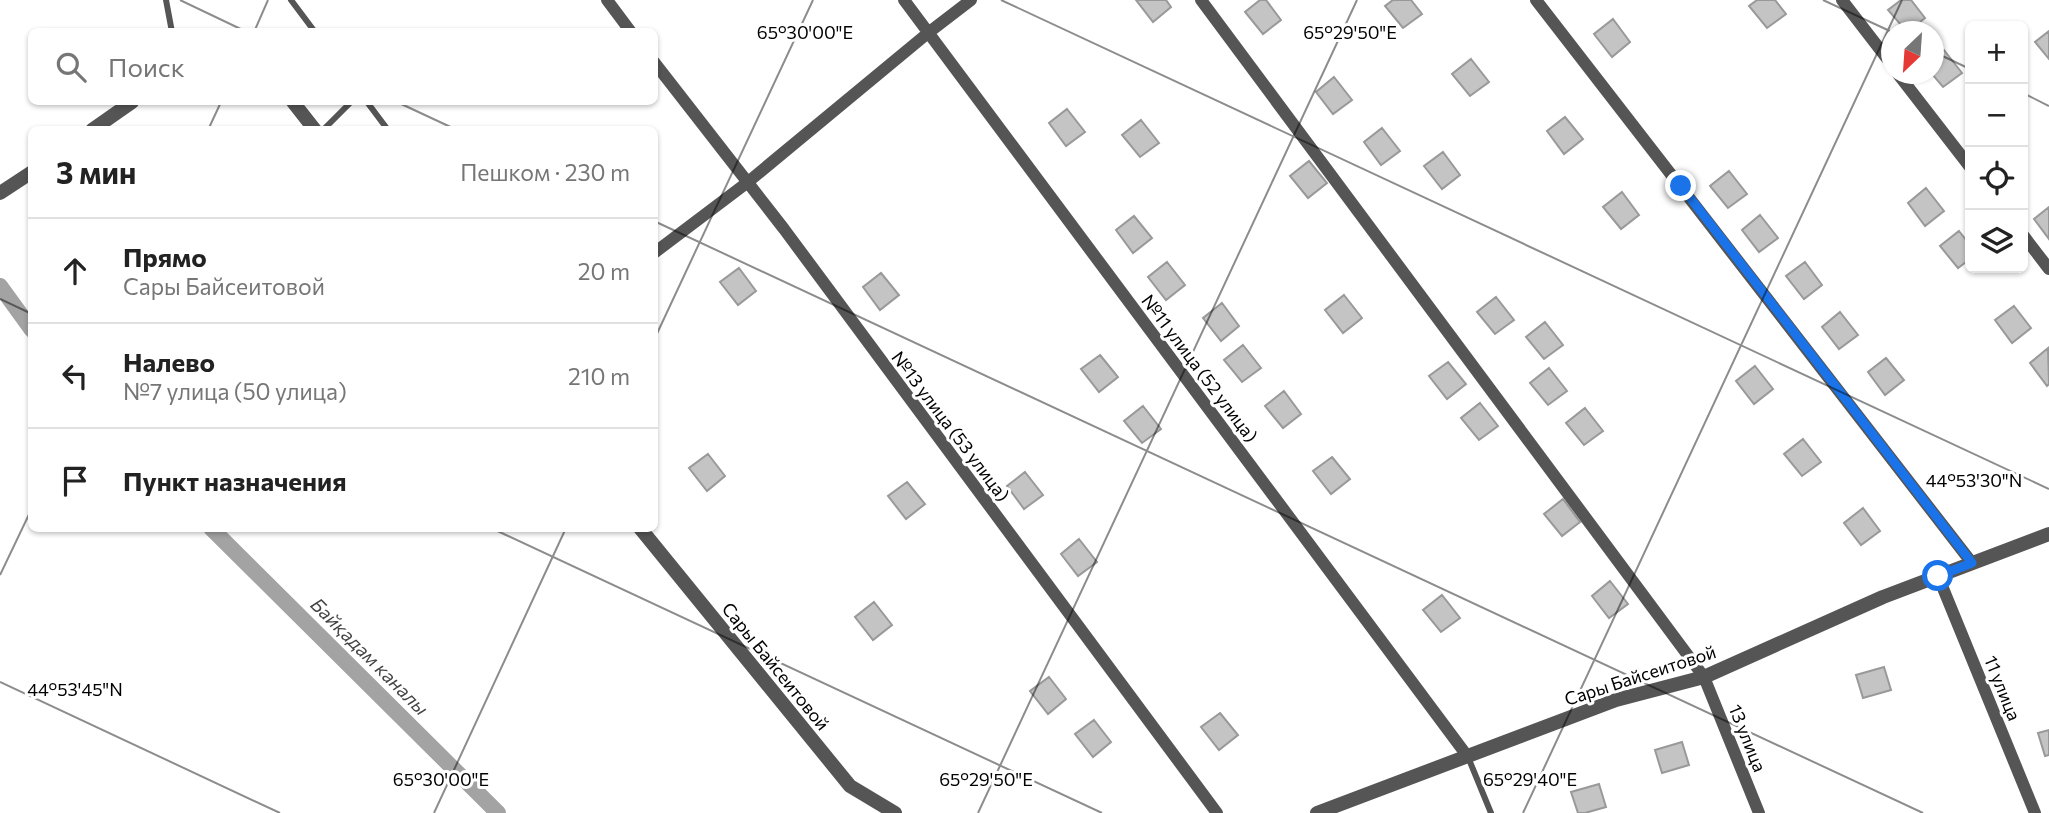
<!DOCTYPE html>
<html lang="ru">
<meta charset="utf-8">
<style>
body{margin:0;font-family:Commissioner,sans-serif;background:#f6f6f6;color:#222}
.controls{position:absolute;right:21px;top:21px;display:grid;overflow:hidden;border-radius:10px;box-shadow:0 2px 5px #0004}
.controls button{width:63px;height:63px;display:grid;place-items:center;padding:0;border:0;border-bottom:2px solid #e0e0e0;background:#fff;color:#222;font:35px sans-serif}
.compass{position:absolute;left:1881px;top:21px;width:63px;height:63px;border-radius:50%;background:#fff;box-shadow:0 2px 5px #0004;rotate:205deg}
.stop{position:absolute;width:21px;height:21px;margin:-16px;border:5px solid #1a73e8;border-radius:50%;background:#fff}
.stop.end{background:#1a73e8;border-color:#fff;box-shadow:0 2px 7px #0008}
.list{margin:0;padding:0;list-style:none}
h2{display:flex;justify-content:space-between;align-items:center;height:91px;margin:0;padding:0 28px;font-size:30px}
h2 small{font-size:23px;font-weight:400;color:#767676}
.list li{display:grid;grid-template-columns:46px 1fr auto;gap:21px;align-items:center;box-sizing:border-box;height:105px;padding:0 28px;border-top:2px solid #e0e0e0}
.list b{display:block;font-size:26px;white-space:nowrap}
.list p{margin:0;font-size:23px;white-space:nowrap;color:#767676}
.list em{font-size:23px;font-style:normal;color:#767676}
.icon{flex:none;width:38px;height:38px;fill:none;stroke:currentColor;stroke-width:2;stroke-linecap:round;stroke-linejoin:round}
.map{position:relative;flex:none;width:2049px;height:813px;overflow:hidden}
.search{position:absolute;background:#fff;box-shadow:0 2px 5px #0004;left:28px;top:28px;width:630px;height:77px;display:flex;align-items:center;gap:18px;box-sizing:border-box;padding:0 24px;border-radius:10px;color:#767676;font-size:26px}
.panel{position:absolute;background:#fff;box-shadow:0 2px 5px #0004;left:28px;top:126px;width:630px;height:406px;border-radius:10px}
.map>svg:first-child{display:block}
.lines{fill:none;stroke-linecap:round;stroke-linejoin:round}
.canal{stroke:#a3a3a3;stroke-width:16}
.building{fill:#c4c4c4;stroke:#999;stroke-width:2}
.service{stroke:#555;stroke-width:6}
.minor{stroke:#555;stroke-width:12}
.tertiary{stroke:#555;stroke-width:14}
.route{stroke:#1a73e8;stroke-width:9}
.ticks{fill:none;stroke:#000;stroke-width:2;stroke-opacity:0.45}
.labels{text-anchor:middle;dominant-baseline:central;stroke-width:6;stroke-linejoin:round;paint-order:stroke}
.street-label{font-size:18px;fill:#000;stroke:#fff}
.water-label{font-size:19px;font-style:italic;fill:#444;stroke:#fff}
.ticks-label{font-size:18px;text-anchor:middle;fill:#000;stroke:#fff;stroke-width:6;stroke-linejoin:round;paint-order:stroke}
</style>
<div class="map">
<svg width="2049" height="813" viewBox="0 0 2049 813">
<rect width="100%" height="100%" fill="#fff"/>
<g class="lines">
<!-- canal -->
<path class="canal" d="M0 286 32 330
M211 528 498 813"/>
</g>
<!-- building -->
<path class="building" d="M1136 0H1166L1171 7 1153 22Z
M1260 0H1266L1281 20 1263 34 1245 12Z
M1393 0H1411L1422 14 1403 28 1385 6Z
M1757 0H1775L1786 14 1767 28 1749 6Z
M1901 0H1911L1925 18 1907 32 1888 10Z
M1613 19 1630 42 1612 57 1594 34Z
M2049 31V59L2035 42Z
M1944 50 1962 73 1943 87 1932 74 1934 59Z
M1471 59 1489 82 1470 96 1452 74Z
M1334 77 1352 100 1333 114 1316 92Z
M1067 109 1085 132 1066 146 1049 123Z
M1565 117 1583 139 1564 154 1547 131Z
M1141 120 1159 143 1140 157 1122 135Z
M1382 128 1400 151 1381 165 1364 142Z
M1443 152 1460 175 1442 189 1424 166Z
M1309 161 1327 183 1308 198 1290 176Z
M1729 171 1747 194 1728 208 1710 186Z
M1926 188 1944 211 1925 226 1908 203Z
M1622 192 1639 215 1621 229 1603 207Z
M2049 207V239L2034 219Z
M1760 215 1778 238 1759 252 1742 230Z
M1134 216 1152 238 1133 253 1116 230Z
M1959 231 1970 245V259L1958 268 1940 246Z
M1167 262 1185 285 1166 300 1148 277Z
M1805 262 1822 285 1804 299 1786 276Z
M739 268 756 291 738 305 720 282Z
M881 273 899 295 880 310 863 287Z
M1344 295 1362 318 1343 333 1325 310Z
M1496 297 1514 320 1495 334 1477 312Z
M1222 303 1239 326 1221 341 1203 318Z
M2014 306 2031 328 2012 343 1995 320Z
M1840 312 1858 335 1839 349 1822 327Z
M1545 322 1563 345 1544 359 1526 337Z
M1243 345 1261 368 1242 382 1224 360Z
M2048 348 2049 384 2047 386 2030 363Z
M1100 355 1118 377 1099 392 1081 369Z
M1886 358 1904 380 1885 395 1868 372Z
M1448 362 1466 384 1447 399 1429 376Z
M1755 366 1773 389 1754 404 1736 381Z
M1549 368 1567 391 1548 405 1530 383Z
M1284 391 1301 414 1283 428 1265 406Z
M1480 403 1498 426 1479 440 1461 418Z
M1143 406 1161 429 1142 443 1124 421Z
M1585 408 1603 431 1584 445 1566 423Z
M1803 439 1821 462 1802 476 1784 454Z
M708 454 725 476 707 491 689 468Z
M1332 457 1350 479 1331 494 1313 471Z
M1025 472 1043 495 1024 509 1007 486Z
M907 482 925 504 906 519 888 496Z
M1563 499 1580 522 1562 536 1544 514Z
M1863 508 1880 531 1861 545 1844 523Z
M1079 539 1097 562 1078 576 1061 554Z
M1610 581 1628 604 1609 618 1592 596Z
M1442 595 1460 618 1441 632 1423 610Z
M874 602 892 625 873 640 855 617Z
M1884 667 1891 690 1863 698 1856 675Z
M1049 677 1066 699 1048 714 1030 691Z
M1220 713 1238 735 1219 750 1201 727Z
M1094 720 1111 742 1093 757 1075 734Z
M2049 730V755L2045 756 2038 733Z
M1682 742 1689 765 1662 773 1655 750Z
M1599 784 1606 807 1585 813H1578L1571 792Z"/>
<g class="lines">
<!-- service -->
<path class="service" d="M166 0 172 32
M291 0 315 32
M367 102 388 130
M323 130 351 102
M1468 757 1491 813"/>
<!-- minor -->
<path class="minor" d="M607 0 631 32
M904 0 1468 757
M1201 0 1704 677 1759 813
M1536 0 1972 563
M1842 0 1892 65
M654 62 784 229 1217 813
M1898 74 1970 167
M2023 235 2049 269
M654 253 748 182 928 33 971 0
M1938 576 2035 813"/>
<!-- tertiary -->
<path class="tertiary" d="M293 102 315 130
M92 130 132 102
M0 193 32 172
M640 528 850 786 895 813
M1317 813 1616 700 1704 677 1883 597 2049 534"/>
</g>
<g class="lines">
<!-- route -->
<path class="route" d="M1681 186 1972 563 1938 576"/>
</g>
<!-- ticks -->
<path class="ticks" d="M180 0 247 32M1001 0 2049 489M1823 0 1892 32M254 32 268 0M1934 52 1970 69M2023 93 2049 106M397 102 457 130M208 130 221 102M654 221 1923 813M0 299 32 314M654 340 813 0M491 528 1102 813M0 575 32 508M0 682 280 813M434 813 566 528M978 813 1357 0M1523 813 1902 0"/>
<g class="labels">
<!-- street labels -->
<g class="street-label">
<text transform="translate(1200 368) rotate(53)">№11 улица (52 улица)</text>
<text transform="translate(951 426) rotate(53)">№13 улица (53 улица)</text>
<text transform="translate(776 666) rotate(51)">Сары Байсеитовой</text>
<text transform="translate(1640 675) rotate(-18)">Сары Байсеитовой</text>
<text transform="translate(2003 688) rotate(68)">11 улица</text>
<text transform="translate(1748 738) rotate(68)">13 улица</text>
</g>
<!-- water labels -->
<g class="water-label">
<text transform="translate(370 656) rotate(45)">Байқадам каналы</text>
</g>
</g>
<g class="ticks-label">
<text x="805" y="39">65°30'00"E</text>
<text x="1350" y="39">65°29'50"E</text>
<text x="1974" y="487">44°53'30"N</text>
<text x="75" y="696">44°53'45"N</text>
<text x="441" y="786">65°30'00"E</text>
<text x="986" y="786">65°29'50"E</text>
<text x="1530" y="786">65°29'40"E</text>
</g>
</svg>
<div class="controls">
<button>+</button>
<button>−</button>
<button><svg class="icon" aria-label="locate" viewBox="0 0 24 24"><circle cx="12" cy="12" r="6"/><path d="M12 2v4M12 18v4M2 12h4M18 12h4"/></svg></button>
<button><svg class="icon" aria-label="layers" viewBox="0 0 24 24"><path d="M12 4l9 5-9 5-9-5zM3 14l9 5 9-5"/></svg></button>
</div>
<svg class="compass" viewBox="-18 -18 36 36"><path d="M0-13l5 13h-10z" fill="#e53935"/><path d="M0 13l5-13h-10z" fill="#767676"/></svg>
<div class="stop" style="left:1938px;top:576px"></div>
<div class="stop end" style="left:1681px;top:186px"></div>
<div class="search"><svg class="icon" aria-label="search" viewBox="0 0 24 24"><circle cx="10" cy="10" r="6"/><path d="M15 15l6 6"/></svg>Поиск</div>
<section class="panel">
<h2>3 мин<small>Пешком · 230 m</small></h2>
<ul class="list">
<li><svg class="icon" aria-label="ahead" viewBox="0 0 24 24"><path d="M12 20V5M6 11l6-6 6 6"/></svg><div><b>Прямо</b><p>Сары Байсеитовой</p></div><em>20 m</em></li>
<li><svg class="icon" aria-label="left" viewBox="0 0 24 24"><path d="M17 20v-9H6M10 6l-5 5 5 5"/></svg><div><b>Налево</b><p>№7 улица (50 улица)</p></div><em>210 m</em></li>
<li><svg class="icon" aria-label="arrive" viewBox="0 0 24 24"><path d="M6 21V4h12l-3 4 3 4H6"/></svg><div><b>Пункт назначения</b></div></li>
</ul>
</section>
</div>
